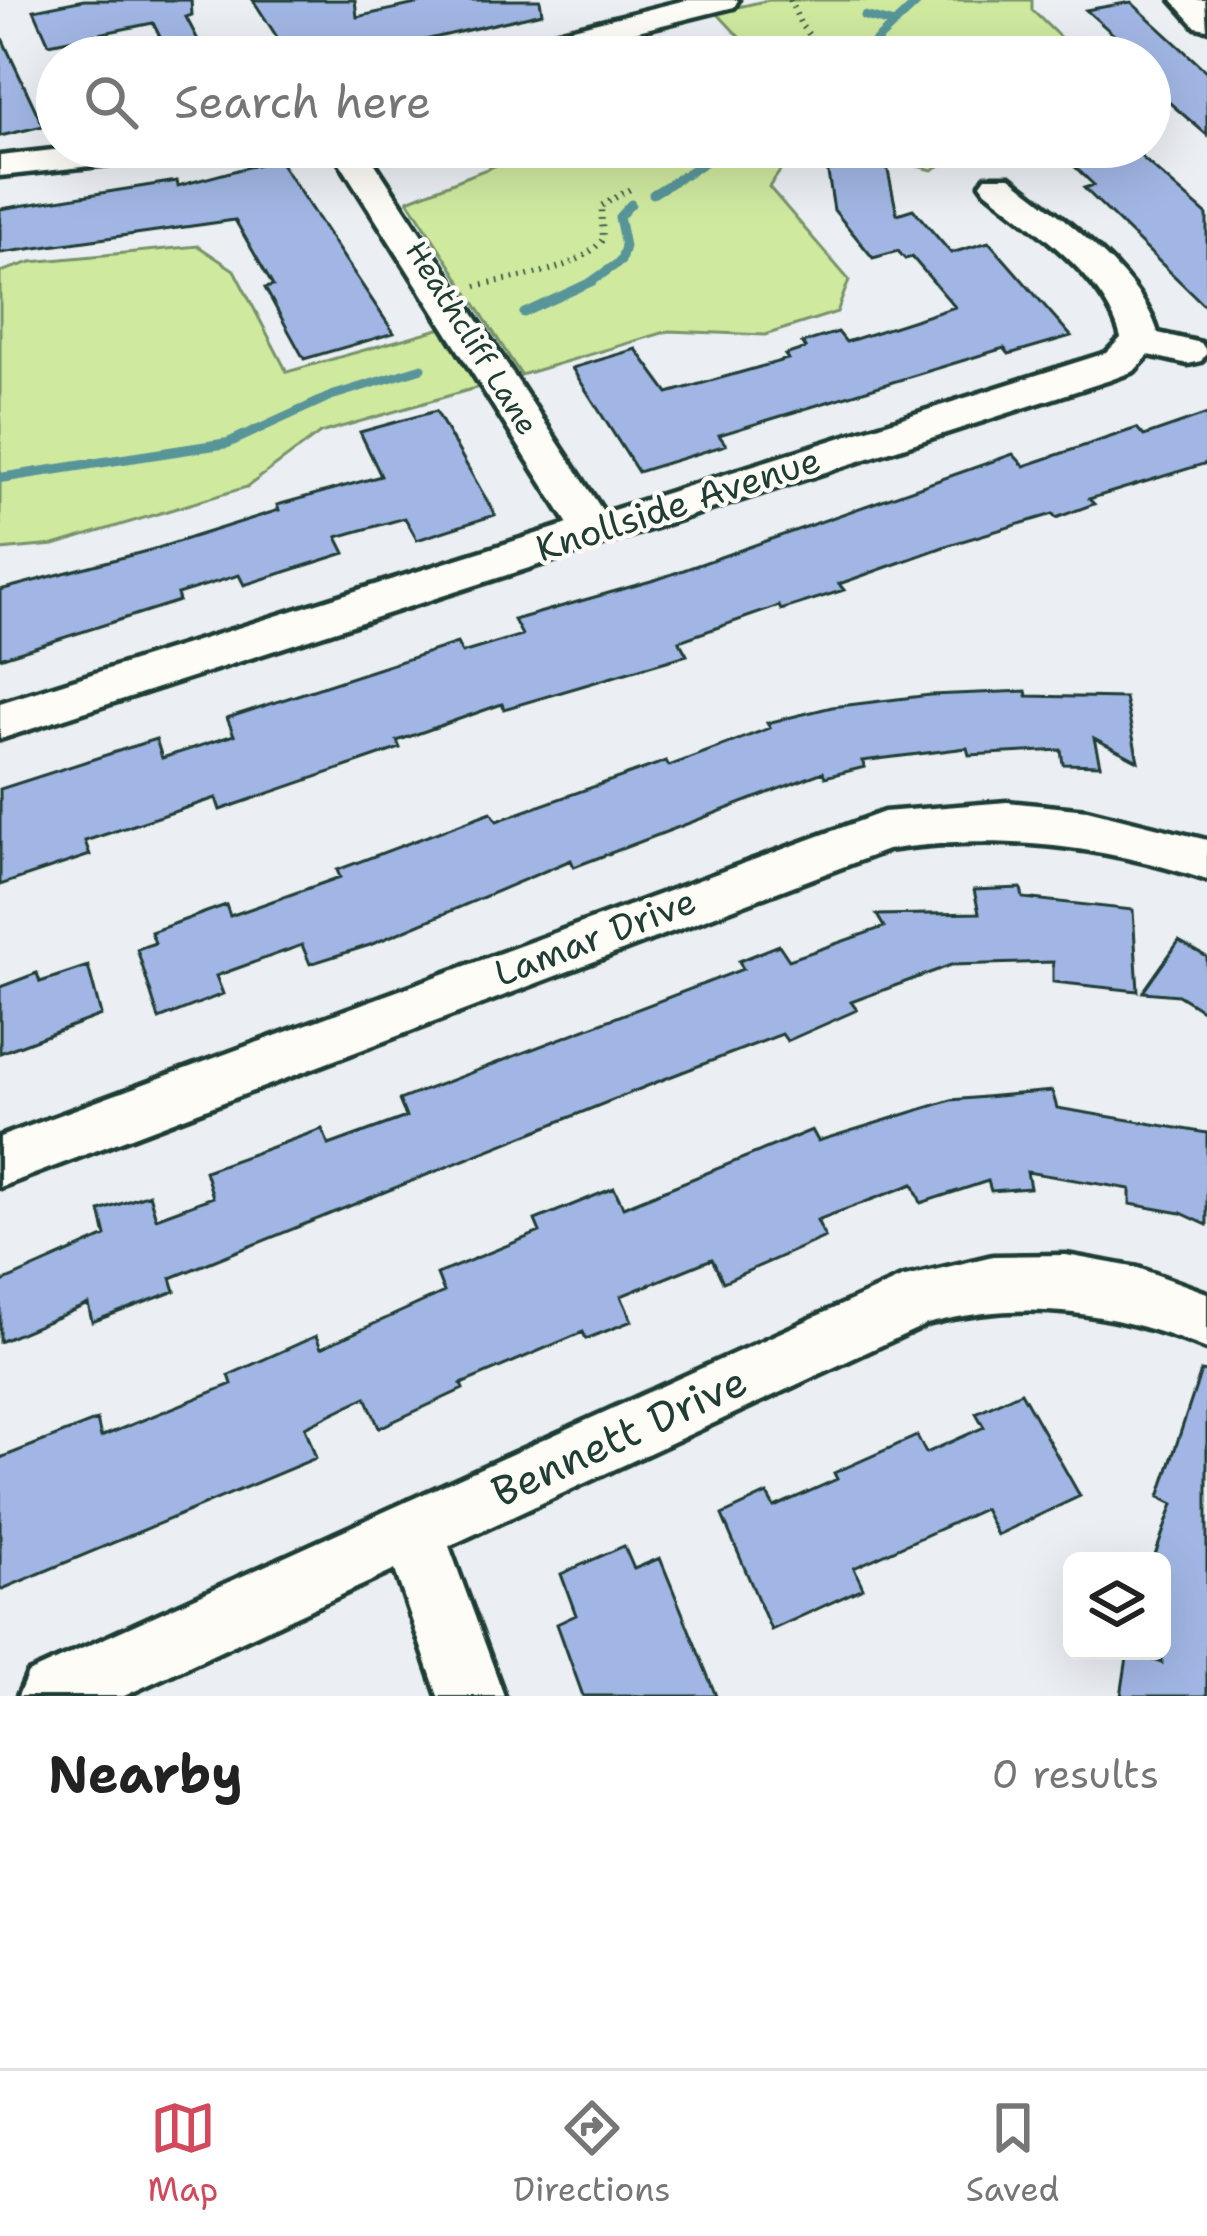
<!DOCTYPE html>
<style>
body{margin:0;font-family:"Shantell Sans",sans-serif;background:#f6f6f6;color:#222}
.controls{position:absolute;right:36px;bottom:36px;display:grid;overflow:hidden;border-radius:18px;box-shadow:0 12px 48px #0002}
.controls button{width:108px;height:108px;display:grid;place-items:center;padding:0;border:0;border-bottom:3px solid #e0e0e0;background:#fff;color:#222;font:60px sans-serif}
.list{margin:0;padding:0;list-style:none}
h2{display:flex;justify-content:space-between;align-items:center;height:156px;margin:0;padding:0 48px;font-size:51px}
h2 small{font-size:39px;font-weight:400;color:#767676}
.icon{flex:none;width:66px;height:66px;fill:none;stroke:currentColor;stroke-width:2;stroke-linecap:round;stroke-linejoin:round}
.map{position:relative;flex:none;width:1207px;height:1696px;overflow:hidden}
.search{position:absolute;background:#fff;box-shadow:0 12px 48px #0002;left:36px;right:36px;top:36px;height:132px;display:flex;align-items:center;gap:30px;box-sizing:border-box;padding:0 42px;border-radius:66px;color:#767676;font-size:45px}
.sheet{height:372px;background:#fff}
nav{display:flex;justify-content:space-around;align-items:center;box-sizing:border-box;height:168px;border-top:3px solid #e0e0e0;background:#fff;font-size:33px;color:#767676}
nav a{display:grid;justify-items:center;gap:6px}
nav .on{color:#d1495b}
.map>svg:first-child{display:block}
.green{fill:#cfe99f;stroke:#77936a;stroke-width:3}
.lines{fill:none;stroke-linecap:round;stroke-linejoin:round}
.stream-far1{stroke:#599599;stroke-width:9}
.stream{stroke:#599599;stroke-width:10}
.building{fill:#a1b6e4;stroke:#1f3d34;stroke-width:3}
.street-casing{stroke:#1f3d34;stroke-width:9}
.path{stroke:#1f3d34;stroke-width:6;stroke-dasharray:1.5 6;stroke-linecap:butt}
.street{fill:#fdfcf7;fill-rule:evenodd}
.labels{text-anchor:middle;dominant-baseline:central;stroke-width:9;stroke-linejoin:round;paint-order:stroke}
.far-street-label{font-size:30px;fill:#1f3d34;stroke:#fdfcf7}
.street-label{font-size:36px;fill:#1f3d34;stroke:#fdfcf7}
.near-street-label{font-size:42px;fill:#1f3d34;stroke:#fdfcf7}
</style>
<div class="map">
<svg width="1207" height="1696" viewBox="0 0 1207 1696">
<rect width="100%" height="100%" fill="#ebeef3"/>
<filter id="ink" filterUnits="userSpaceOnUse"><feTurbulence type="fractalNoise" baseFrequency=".00833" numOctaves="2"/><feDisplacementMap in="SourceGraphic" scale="24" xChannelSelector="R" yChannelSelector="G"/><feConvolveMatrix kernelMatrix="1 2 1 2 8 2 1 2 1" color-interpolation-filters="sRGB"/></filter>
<g filter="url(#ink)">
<!-- green -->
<path class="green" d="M769 0H1032V10L1070 47 1021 57H758L716 12Z
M542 147H797L769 187 849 280 837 312 765 335 669 331 521 375 408 200Z
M844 147H991L993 149 966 151 932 170Z
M198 246 234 270 287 372 442 328 479 387 320 433 247 487 54 545 0 550V272L31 262Z"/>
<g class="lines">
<!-- stream-far1 -->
<path class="stream-far1" d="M865 16 894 24
M859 57 920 0
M653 194 730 147
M524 313 591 282 621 261 625 246 619 217 631 204
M248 434 331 396 422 368"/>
<!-- stream -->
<path class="stream" d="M0 478 228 443 254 431"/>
</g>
<!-- building -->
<path class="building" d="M84 0H191L192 15 186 17 207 57H170L153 23 49 44 34 10Z
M253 0H355L357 17 434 0H540L542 13 425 40 429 46 382 57H290Z
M1131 2 1207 72V135L1150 86V57H1139L1086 10Z
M0 34 43 126 0 136Z
M1054 147H1130L1207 215V308L1084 188 1094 185Z
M278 159 394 333 304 359 265 288 273 286 235 220 0 253V209L177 181 178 186Z
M887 166 897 214 913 209 951 253 989 242 1071 336 1009 354 1004 348 719 435 726 445 638 472 572 368 636 349 668 393 788 359 785 355 806 348 802 343 838 332 846 342 955 307 912 257 905 259 898 251 873 258 834 210 827 167Z
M436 411 495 515 417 540 405 518 337 537 345 553 244 585 239 575 177 594 179 601 0 658V590L158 548 279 510 277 505 381 476 360 432Z
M1207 414V463L1089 499 1094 504 1056 518 1053 514 949 545 839 584 844 590 781 610 779 606 679 641 687 655 504 709 502 704 397 741 400 748 220 810 216 798 85 841 90 855 0 885V789L156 739 162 758 234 735 227 718 457 643 462 653 522 635 514 620 658 579 1013 454 1024 466 1137 428 1144 436Z
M1026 691 1027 696 1125 698 1138 761 1094 738 1100 765 1063 764 1061 750 969 755 967 748 862 761 865 767 825 777 823 772 574 867 571 860 370 945 310 964 302 945 216 976 223 994 159 1019 137 949 155 943 151 932 226 905 230 916 340 877 337 870 491 812 497 821 666 761 669 766 770 728 767 723 832 707 930 695Z
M1021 888 1023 898 1133 910 1138 991 1053 982V962L951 965 851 1002 857 1010 787 1041 782 1034 672 1076 171 1278 175 1291 92 1322 88 1304 0 1342V1283L106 1236 100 1211 149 1194 156 1218 213 1197 205 1171 322 1129 329 1145 406 1117 399 1100 743 969 739 961 779 945 789 960 884 927 877 915 979 913 974 890Z
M1179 941 1207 957V1013L1178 995 1143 992Z
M88 966 101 1015 0 1053V987L37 973 40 982Z
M1052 1091 1057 1108 1207 1133V1225L1181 1213 1130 1204V1189L1027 1172 1030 1188 991 1191 988 1181 921 1203 913 1184 817 1220 825 1237 723 1282 712 1259 621 1296 632 1321 586 1339 583 1332 461 1384 463 1389 379 1428 366 1397 305 1427 316 1458 0 1590V1458L97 1420 101 1437 232 1384 229 1375 316 1336 321 1348 444 1292 437 1274 540 1232 535 1220 614 1188 623 1207 812 1130 818 1141 951 1100Z
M1201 1371 1207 1372V1696H1121L1128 1651 1162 1663V1561H1153L1173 1504 1159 1497Z
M1021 1392 1080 1496 997 1535 984 1509 854 1568 863 1588 771 1630 722 1515 767 1494 774 1507 837 1479 834 1473 917 1436 926 1453 984 1427 976 1413Z
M624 1546 634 1569 660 1558 716 1696H583L557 1624 576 1615 561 1574Z"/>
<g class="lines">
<!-- street casing -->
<g class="street-casing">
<path id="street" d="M686 0H738L734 7 534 57H480L485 50Z
M1172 0H1205L1207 29 1196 27Z
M80 147H190L185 154 173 157 0 176V156Z
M330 147H364L604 513 1106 353 1121 338C1106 277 1033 229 986 191L981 184 986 177H1010C1057 214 1141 273 1158 333L1201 343 1207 352 1201 361 1188 364 1149 355 1134 371 1110 380 0 739V703L568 524Z
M1007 802 1087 810 1207 840V880C1101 845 998 833 887 850L0 1187V1137L884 812Z
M1066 1255 1138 1268 1207 1293V1349C1114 1311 1025 1298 927 1324L449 1546 504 1696H438L395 1570 124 1696H18L28 1673 901 1278 993 1256Z"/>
</g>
<!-- path -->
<path class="path" d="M790 0 801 25 827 57
M971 147 975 151
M476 286C516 276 577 273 603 239L601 206 632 188"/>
<!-- street -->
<use href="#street" class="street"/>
</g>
</g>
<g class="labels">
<!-- far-street labels -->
<g class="far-street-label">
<text transform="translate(472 338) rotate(58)">Heathcliff Lane</text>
</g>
<!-- street labels -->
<g class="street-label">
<text transform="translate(678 504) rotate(-18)">Knollside Avenue</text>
<text transform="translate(595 937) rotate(-21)">Lamar Drive</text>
</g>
<!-- near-street labels -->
<g class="near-street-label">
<text transform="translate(619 1436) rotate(-25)">Bennett Drive</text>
</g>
</g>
</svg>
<div class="controls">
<button><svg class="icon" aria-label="layers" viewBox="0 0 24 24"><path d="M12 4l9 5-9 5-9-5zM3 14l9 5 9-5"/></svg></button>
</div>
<div class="search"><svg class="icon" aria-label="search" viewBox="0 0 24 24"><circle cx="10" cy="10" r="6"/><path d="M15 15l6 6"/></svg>Search here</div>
</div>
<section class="sheet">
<h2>Nearby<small>0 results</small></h2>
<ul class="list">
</ul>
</section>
<nav>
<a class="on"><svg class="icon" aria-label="map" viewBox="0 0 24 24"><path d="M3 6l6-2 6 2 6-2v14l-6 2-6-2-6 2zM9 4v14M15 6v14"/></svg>Map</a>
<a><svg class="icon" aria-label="directions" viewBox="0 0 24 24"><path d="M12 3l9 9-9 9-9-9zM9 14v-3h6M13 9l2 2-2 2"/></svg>Directions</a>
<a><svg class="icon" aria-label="saved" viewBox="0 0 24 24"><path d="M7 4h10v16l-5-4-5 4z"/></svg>Saved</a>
</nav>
